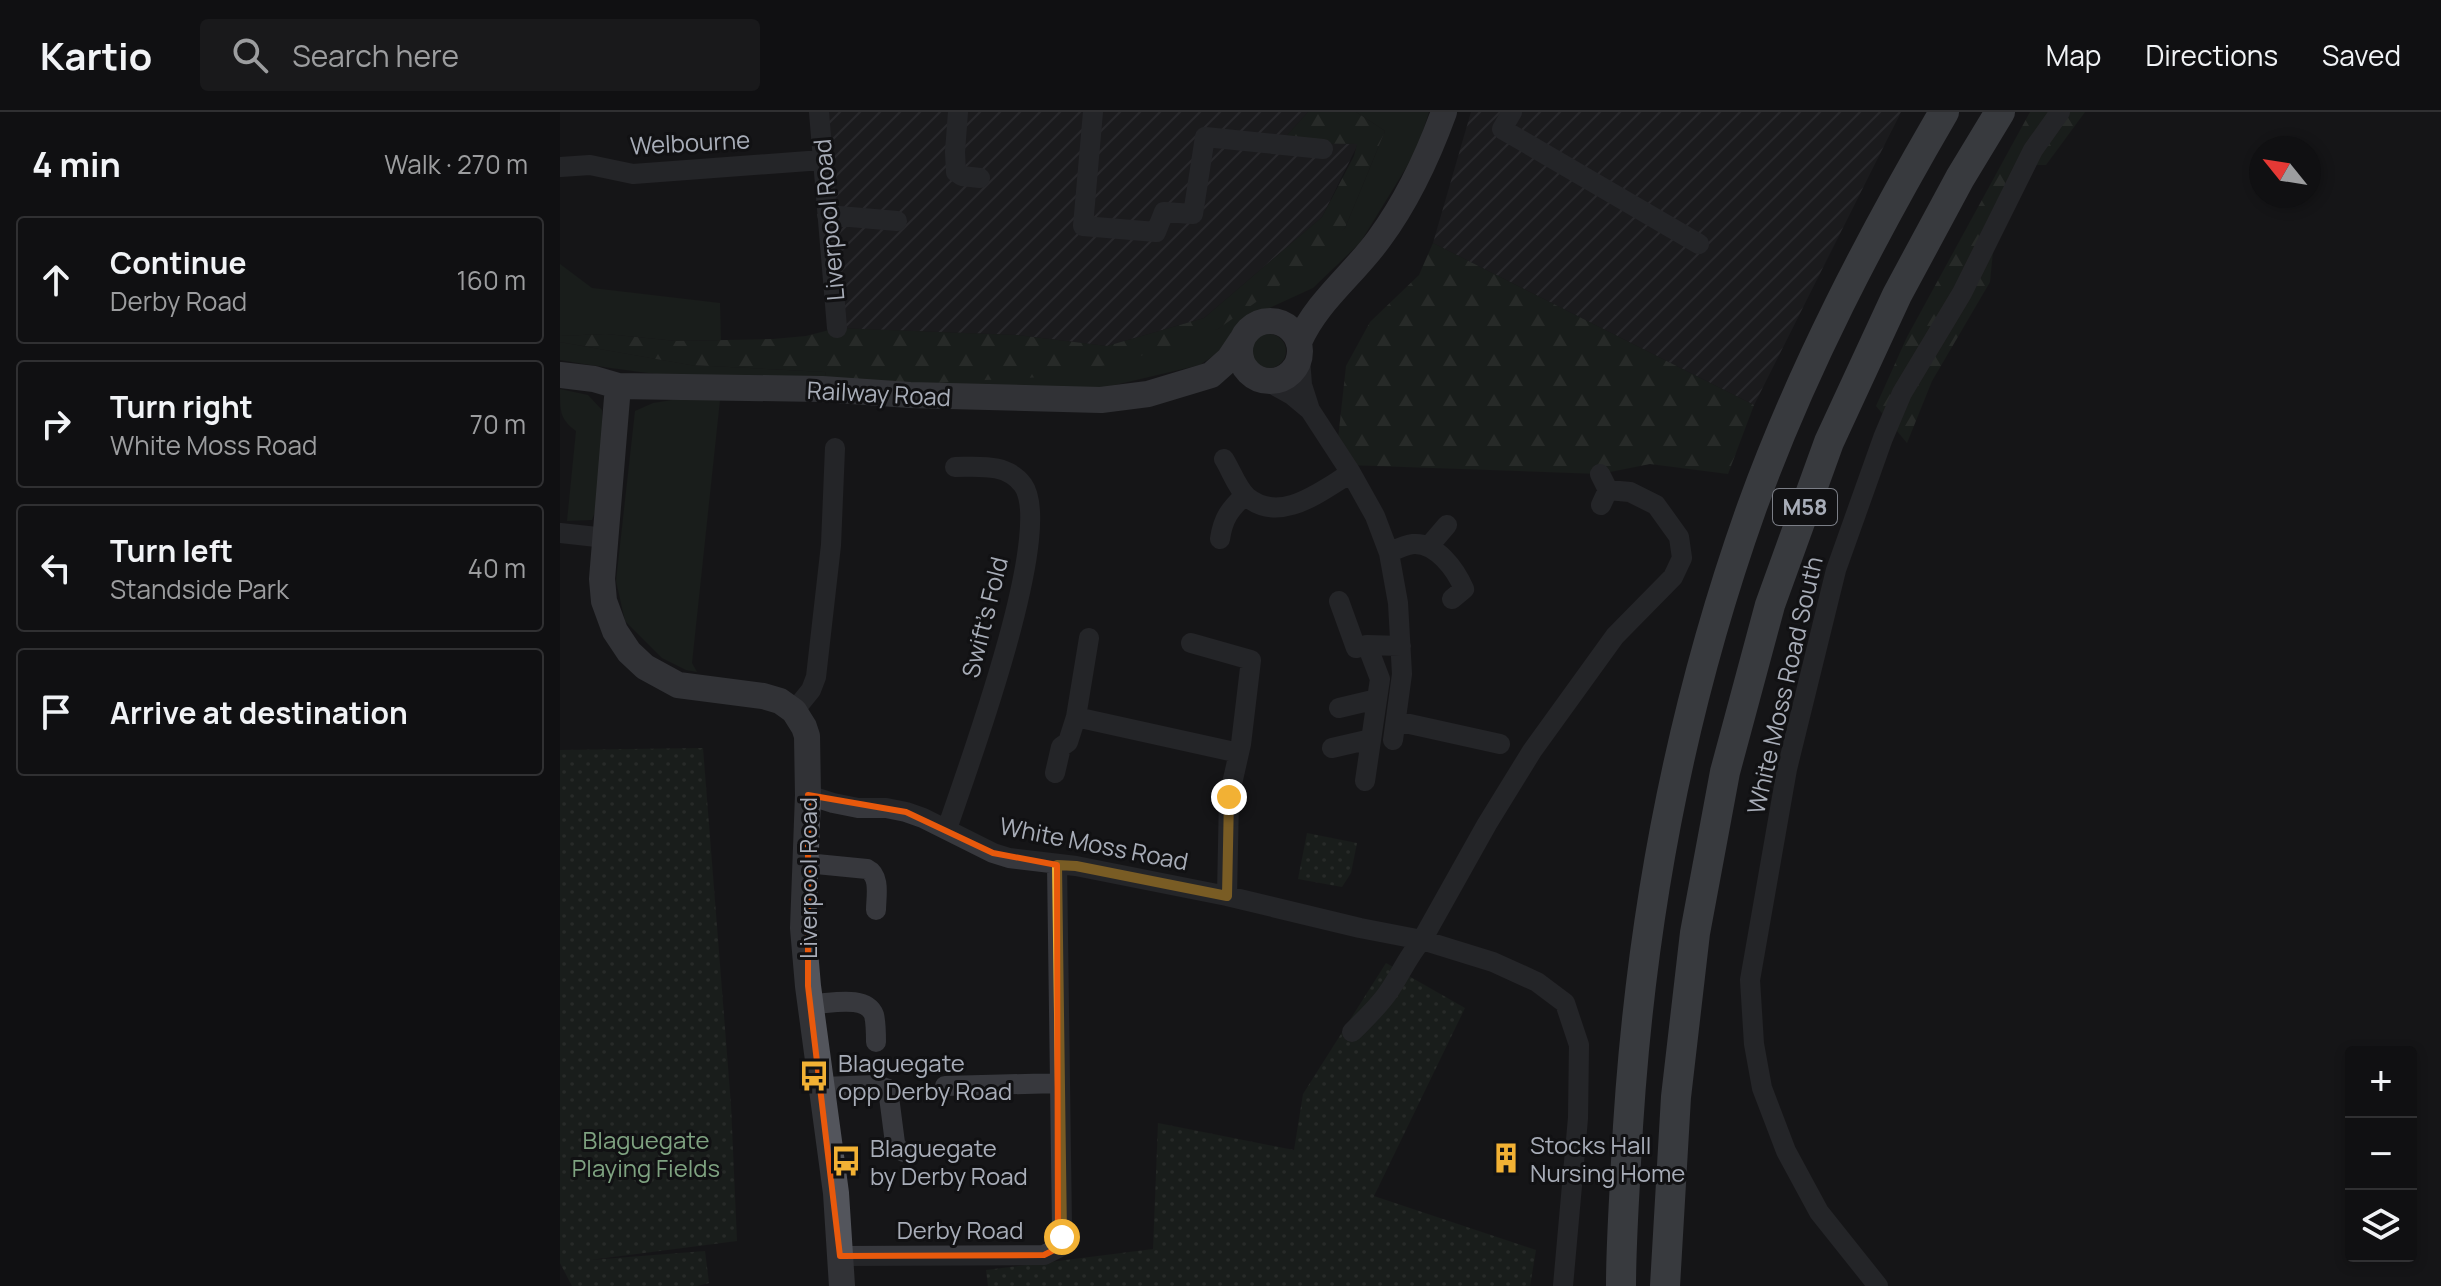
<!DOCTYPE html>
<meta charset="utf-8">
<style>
body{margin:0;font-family:Manrope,sans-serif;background:#19191b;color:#f1f3f6}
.controls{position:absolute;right:24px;bottom:24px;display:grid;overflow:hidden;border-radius:8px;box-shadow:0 4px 12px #0003}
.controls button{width:72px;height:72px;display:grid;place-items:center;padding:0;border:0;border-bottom:2px solid #303032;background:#101012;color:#f1f3f6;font:40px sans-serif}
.compass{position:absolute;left:1689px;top:24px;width:72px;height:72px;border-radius:50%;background:#101012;box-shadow:0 4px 12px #0003;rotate:300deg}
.stop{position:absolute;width:24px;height:24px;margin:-18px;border:6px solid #f2b134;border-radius:50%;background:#fff}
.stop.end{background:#f2b134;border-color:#fff;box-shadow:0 2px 8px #0008}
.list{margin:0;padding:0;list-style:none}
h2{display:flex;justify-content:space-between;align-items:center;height:104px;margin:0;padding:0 32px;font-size:34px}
h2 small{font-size:26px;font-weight:400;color:#9c9d9f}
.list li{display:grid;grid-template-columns:52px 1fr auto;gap:24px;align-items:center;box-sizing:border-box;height:128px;margin:0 16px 16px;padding:0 16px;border:2px solid #303032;border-radius:8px}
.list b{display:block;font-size:30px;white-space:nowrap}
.list p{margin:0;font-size:26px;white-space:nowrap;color:#9c9d9f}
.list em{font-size:26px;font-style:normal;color:#9c9d9f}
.icon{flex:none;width:44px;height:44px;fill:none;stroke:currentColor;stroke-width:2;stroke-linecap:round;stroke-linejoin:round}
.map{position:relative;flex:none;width:1881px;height:1174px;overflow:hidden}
header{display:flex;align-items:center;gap:48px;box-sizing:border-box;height:112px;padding:0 40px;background:#101012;border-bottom:2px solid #303032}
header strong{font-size:38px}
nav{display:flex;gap:44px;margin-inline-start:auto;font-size:28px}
.search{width:560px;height:72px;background:#19191b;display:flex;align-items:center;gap:20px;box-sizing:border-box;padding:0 28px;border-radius:8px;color:#9c9d9f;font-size:30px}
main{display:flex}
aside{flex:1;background:#101012}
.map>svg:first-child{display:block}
.industrial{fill:url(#industrial-furrows)}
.grass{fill:#1e261f}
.forest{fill:url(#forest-firs)}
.park{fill:url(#park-dots)}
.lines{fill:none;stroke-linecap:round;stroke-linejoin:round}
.minor{stroke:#37383d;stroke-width:20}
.major{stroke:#53555c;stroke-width:26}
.highway{stroke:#63666e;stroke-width:30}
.route{stroke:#f2b134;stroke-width:10}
.marked{fill:none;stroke:#e8590c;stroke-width:6;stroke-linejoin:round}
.labels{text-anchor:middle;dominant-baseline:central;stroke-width:6;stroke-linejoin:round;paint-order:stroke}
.shield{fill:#111113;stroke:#7b7e86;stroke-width:2}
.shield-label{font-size:22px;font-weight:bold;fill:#a8adb8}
.street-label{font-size:24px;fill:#a8adb8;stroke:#111113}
.poi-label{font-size:24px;fill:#a8adb8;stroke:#111113;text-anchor:start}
.park-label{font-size:24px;fill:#7fa381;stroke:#111113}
</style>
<header>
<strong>Kartio</strong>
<div class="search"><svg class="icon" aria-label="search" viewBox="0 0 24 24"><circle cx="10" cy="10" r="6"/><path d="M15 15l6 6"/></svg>Search here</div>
<nav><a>Map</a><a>Directions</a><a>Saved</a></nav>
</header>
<main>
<aside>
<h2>4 min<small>Walk · 270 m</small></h2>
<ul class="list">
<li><svg class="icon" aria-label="ahead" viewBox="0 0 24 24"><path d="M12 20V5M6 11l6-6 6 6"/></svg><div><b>Continue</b><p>Derby Road</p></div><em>160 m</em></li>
<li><svg class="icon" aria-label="right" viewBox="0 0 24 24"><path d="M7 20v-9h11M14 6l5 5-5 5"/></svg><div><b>Turn right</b><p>White Moss Road</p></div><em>70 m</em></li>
<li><svg class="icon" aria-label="left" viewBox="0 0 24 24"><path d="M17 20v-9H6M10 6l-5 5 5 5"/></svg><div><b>Turn left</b><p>Standside Park</p></div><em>40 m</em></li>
<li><svg class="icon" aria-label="arrive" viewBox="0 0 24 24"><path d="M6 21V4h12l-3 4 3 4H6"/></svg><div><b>Arrive at destination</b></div></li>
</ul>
</aside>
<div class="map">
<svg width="1881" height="1174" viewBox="0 0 1881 1174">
<defs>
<pattern id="industrial-furrows" width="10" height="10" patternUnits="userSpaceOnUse" patternTransform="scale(2)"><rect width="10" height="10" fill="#222225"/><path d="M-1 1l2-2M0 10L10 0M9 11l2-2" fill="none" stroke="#3f3f43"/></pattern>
<pattern id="forest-firs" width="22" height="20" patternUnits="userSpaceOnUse" patternTransform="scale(2)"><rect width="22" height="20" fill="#1e261f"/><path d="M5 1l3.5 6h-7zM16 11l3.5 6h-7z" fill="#3c433d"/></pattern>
<pattern id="park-dots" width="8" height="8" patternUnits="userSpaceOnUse" patternTransform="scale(2)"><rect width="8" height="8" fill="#1e261f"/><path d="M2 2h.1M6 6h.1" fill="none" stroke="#3c433d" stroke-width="1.8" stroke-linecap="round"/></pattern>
</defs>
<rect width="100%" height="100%" fill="#161618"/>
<!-- industrial -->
<path class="industrial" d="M259 0H748L721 30 798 32 762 105 644 206 547 234 457 223 277 216Z
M911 0H1341L1194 293 873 131Z"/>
<!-- grass -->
<path class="grass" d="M796 0H869L857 38 800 131 753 176 703 199 676 215 666 235 640 253 521 281 361 273 658 217 785 116 825 19Z
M0 152 32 176 160 191 161 228 116 229 46 222 0 224Z
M692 239a17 17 0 1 1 34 0a17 17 0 1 1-34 0Z
M0 230 131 253 266 260 262 277C174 271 87 263 0 248Z
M0 277 28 283 42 298C43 336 46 372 32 408L7 409 16 319C0 307 0 300 0 277Z
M118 287 160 288 132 551 137 560 126 558 102 546 65 509 56 469 75 299 93 291Z"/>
<!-- forest -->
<path class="forest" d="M748 0H796L825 19 785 116 747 154 658 217 563 250 482 265 262 277 266 260 130 253 0 230V224L46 222 116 229 213 227 246 224 277 216 457 223 547 234 644 206 762 105 794 44 797 32 720 31Z
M1470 0H1525L1486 53H1462L1433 139 1430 170 1372 269 1347 331 1316 294 1347 225Z
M873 131 1194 293 1168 362 1090 352 1040 362 787 353 777 336 786 254 810 210 859 163Z"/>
<!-- park -->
<path class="park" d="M143 636 171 993 177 1129 30 1148 145 1139 149 1171 137 1174H12L0 1151V638Z
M747 721 797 731 791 761 782 775 738 767Z
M826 851 905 896 814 1084 976 1138 970 1174H428L426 1158 593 1137 598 1011 734 1038 743 982Z"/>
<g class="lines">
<!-- minor -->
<path class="minor" d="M259 0 277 216
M398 0 395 40 396 60 402 64 420 66
M533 0 523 114 596 120 604 100 633 102 645 25 763 37
M952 0 942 17 1139 132
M0 55 30 53 73 62 262 48
M267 103 337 109
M740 247 742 273 750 298 791 361 815 404 829 441 838 491 842 562 833 628
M707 269 732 283 750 298
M664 347C671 358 677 376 687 385 721 413 762 378 791 361
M1040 362 1048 378 1041 393
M0 421 46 426
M660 427C663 406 670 397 685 383
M869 434 887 413
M829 441C837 437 844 433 853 432 876 430 896 458 904 477L892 487
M779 489 796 536 807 533 841 534
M529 526 516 605 679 641
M631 531 691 548 681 632 669 685 667 784
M779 596 817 587
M234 599 251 578 256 565 271 433 275 336
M836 609 940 632
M772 636 811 627
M495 661 501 635 508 630 516 605
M805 669 820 567 807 533
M248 683 273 691 298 696H326L346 700 363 706 433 741 449 746 516 754 667 784 800 816 862 828 933 850 977 870 1005 891 1019 933 1018 1006 1003 1174
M387 717C406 660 496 419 463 373 447 351 419 355 395 355
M246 751 307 757C321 764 316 785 316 798
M251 892C269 892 306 882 314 903 316 911 316 921 316 930
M792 920C804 908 817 896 827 882 840 864 847 845 862 828L927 712 972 639 1055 524 1113 465 1122 446 1119 425 1096 393 1070 380 1048 378
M385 974 500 971
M262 975 317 973 328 977 335 1031 338 1037 344 1040
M280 1144 484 1143 498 1136 502 1116 497 753
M1318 1174 1259 1100 1226 1039 1202 976 1194 932 1190 868 1227 657 1276 458 1323 326 1342 281 1402 181 1473 38 1500 0"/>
<!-- major -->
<path class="major" d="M680 239a30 30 0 1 1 60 0a30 30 0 1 1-60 0Z
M739 230C757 189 793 163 819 127 847 89 868 44 884 0
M0 263 34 267 58 274 262 277 350 283 541 288 588 282 651 263 669 247 681 229
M58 274 42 467 44 489 55 519 69 540 85 555 118 573 203 584 220 589 234 599 244 615 247 624 248 683 243 816 248 874 276 1081 282 1174"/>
<!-- highway -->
<path class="highway" d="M1061 1174C1061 1133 1064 1091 1066 1050 1077 827 1117 605 1192 395 1242 257 1310 127 1384 0
M1105 1174 1116 985 1135 821 1165 660 1210 493 1269 330 1337 183 1400 66 1440 0"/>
</g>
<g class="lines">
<!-- route -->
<path class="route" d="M502 1125 497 753 516 754 667 784 669 685"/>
</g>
<!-- marked area -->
<path d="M0 0H1881V1174H0ZM248 683 346 700 433 741 497 753 498 1136 484 1143 280 1144 248 874Z" fill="#161618" fill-opacity=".55" fill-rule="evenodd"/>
<path class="marked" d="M248 683 346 700 433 741 497 753 498 1136 484 1143 280 1144 248 874Z"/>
<!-- icons -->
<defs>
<g id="bus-bare" transform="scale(2.4)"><path d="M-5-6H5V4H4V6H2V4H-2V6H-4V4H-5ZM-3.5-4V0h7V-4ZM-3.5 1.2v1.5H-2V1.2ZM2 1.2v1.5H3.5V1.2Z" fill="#f2b134" stroke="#111113" stroke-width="2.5" paint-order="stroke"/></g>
<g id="building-bare" transform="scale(2.4)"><path d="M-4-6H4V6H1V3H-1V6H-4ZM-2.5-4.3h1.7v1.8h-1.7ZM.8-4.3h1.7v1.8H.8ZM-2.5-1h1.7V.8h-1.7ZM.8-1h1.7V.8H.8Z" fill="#f2b134" stroke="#111113" stroke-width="2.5" paint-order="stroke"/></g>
</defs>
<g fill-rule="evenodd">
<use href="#bus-bare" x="254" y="964"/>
<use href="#building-bare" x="946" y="1046"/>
<use href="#bus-bare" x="286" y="1049"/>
</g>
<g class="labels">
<!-- shield labels -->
<rect class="shield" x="1213" y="377" width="64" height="36" rx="6"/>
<g class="shield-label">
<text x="1245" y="395">M58</text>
</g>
<!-- street labels -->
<g class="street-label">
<text transform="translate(130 30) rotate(-3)">Welbourne</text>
<text transform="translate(268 108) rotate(-95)">Liverpool Road</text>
<text transform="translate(319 281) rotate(3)">Railway Road</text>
<text transform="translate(424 505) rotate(-76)">Swift's Fold</text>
<text transform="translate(1224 573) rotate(-77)">White Moss Road South</text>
<text transform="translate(534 731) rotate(11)">White Moss Road</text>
<text transform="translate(247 766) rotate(-90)">Liverpool Road</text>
<text x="400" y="1117">Derby Road</text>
</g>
<!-- poi labels -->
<g class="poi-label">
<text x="278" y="950">Blaguegate<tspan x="278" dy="28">opp Derby Road</tspan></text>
<text x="970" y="1032">Stocks Hall<tspan x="970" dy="28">Nursing Home</tspan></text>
<text x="310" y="1035">Blaguegate<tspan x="310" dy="28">by Derby Road</tspan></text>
</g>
<!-- park labels -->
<g class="park-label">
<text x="86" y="1027">Blaguegate<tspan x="86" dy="28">Playing Fields</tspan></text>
</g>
</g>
</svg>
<div class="controls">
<button>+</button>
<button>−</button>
<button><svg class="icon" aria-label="layers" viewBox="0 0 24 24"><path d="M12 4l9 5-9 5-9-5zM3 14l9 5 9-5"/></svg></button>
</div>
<svg class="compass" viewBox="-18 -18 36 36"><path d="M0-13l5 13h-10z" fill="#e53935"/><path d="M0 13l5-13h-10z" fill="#9c9d9f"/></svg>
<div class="stop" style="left:502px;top:1125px"></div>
<div class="stop end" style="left:669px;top:685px"></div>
</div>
</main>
